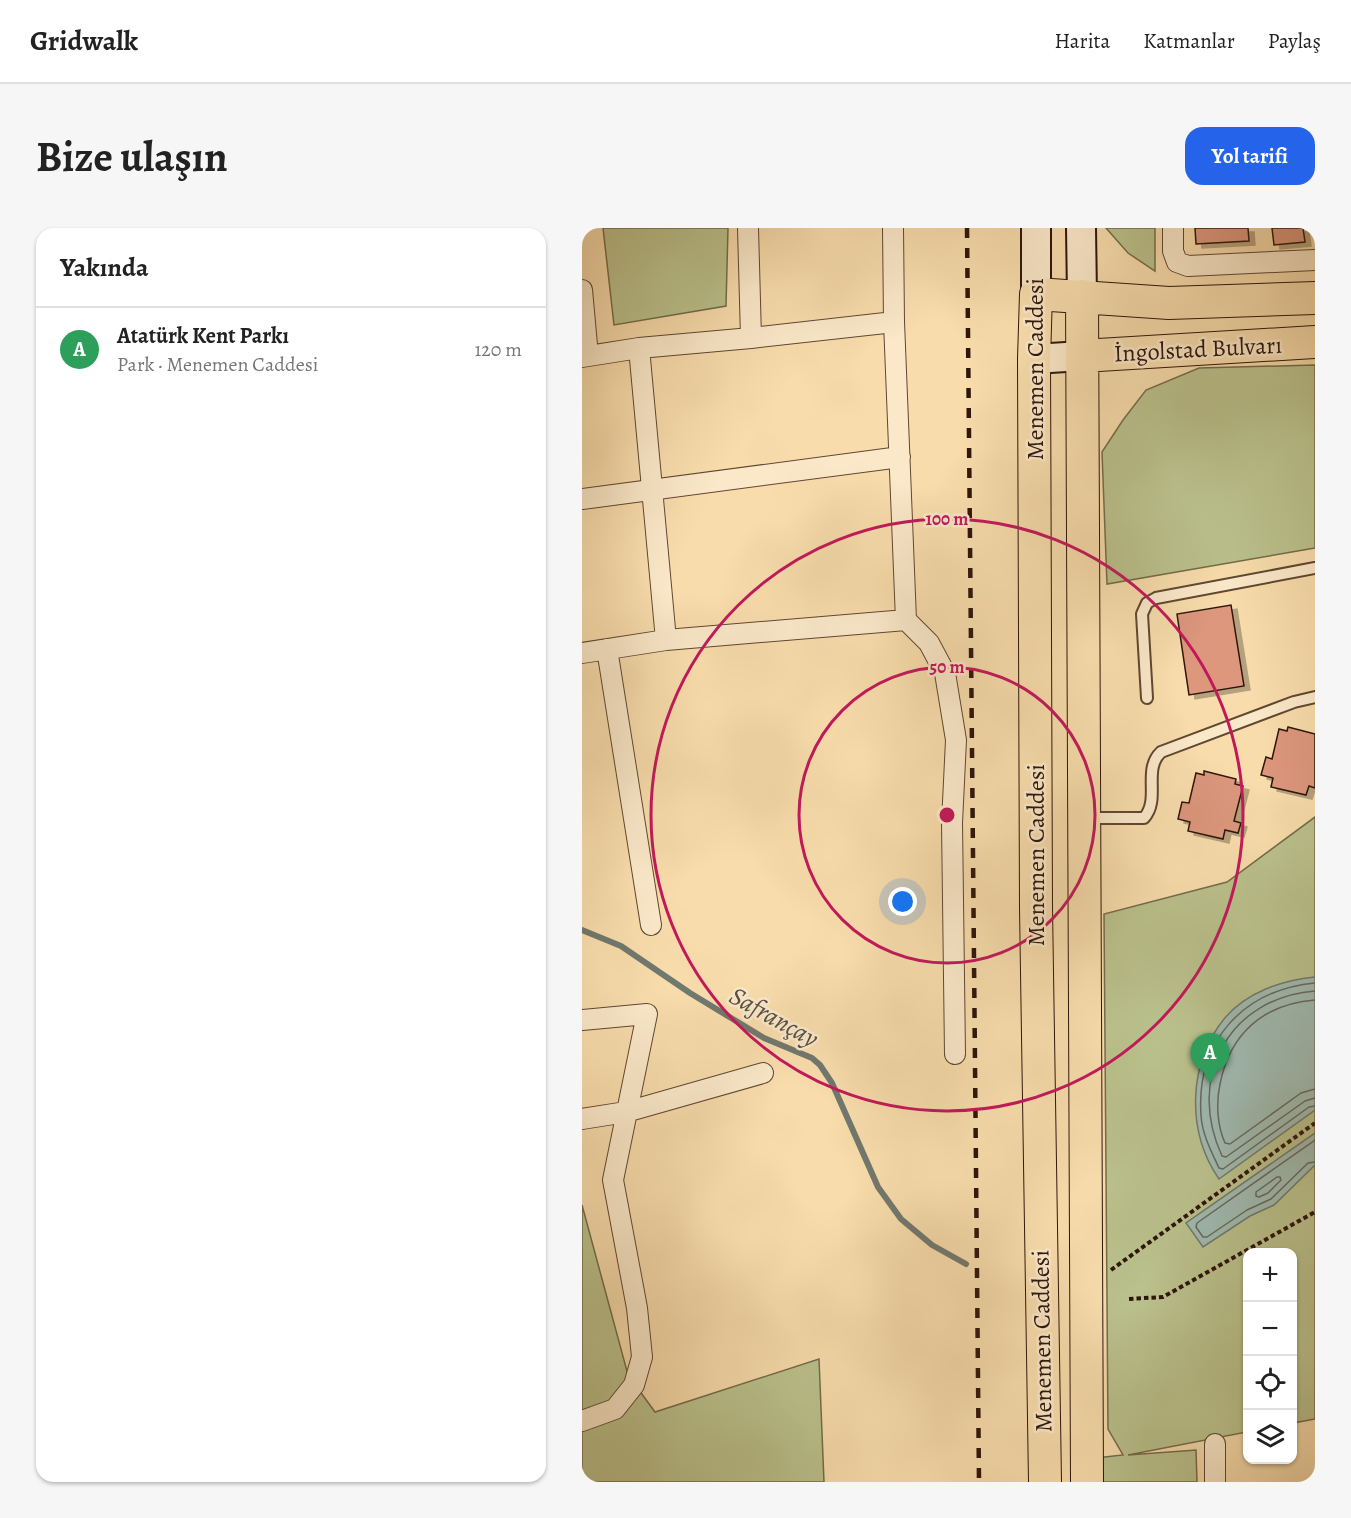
<!DOCTYPE html>
<html lang="tr">
<meta charset="utf-8">
<style>
body{margin:0;font-family:Alegreya,serif;background:#f6f6f6;color:#222}
.controls{position:absolute;right:18px;bottom:18px;display:grid;overflow:hidden;border-radius:12px;box-shadow:0 2px 4px #0004}
.controls button{width:54px;height:54px;display:grid;place-items:center;padding:0;border:0;border-bottom:2px solid #e0e0e0;background:#fff;color:#222;font:30px sans-serif}
.you{position:absolute;left:321px;top:674px;width:21px;height:21px;margin:-15px;border:4px solid #fff;border-radius:50%;background:#1a73e8;box-shadow:0 0 0 9px #1a73e833}
.badge{display:grid;place-items:center;width:39px;height:39px;border-radius:50%;background:#2563eb;color:#fff;font-size:20px;font-weight:700}
.pin{position:absolute;translate:-50% -50px;filter:drop-shadow(0 2px 3px #0008)}
.pin::after{content:'';position:absolute;top:32px;width:21px;height:18px;background:inherit;clip-path:polygon(0 0,100% 0,50% 100%)}
.list{margin:0;padding:0;list-style:none}
h2{display:flex;justify-content:space-between;align-items:center;height:78px;margin:0;padding:0 24px;font-size:26px}
h2 small{font-size:20px;font-weight:400;color:#767676}
.list li{display:grid;grid-template-columns:39px 1fr auto;gap:18px;align-items:center;box-sizing:border-box;height:84px;padding:0 24px;border-top:2px solid #e0e0e0}
.list b{display:block;font-size:22px;white-space:nowrap}
.list p{margin:0;font-size:20px;white-space:nowrap;color:#767676}
.list em{font-size:20px;font-style:normal;color:#767676}
.icon{flex:none;width:33px;height:33px;fill:none;stroke:currentColor;stroke-width:2;stroke-linecap:round;stroke-linejoin:round}
.map{position:relative;flex:none;width:733px;height:1254px;overflow:hidden;border-radius:18px}
header{display:flex;align-items:center;gap:36px;box-sizing:border-box;height:84px;padding:0 30px;background:#fff;border-bottom:2px solid #e0e0e0}
header strong{font-size:28px}
nav{display:flex;gap:33px;margin-inline-start:auto;font-size:21px}
.intro{display:flex;align-items:center;justify-content:space-between;box-sizing:border-box;height:144px;padding:0 36px}
h1{margin:0;font-size:42px}
.button{padding:15px 27px;border-radius:18px;background:#2563eb;color:#fff;font-size:21px;font-weight:700}
main{display:flex;gap:36px;padding:0 36px}
aside{flex:1;background:#fff;border-radius:18px;box-shadow:0 2px 4px #0004}
.map>svg:first-child{display:block}
.green{fill:#bac18c;stroke:#746b4b;stroke-width:1.5}
.water{fill:#9fbab0;stroke:#71786e;stroke-width:1.5}
.lines{fill:none;stroke-linecap:round;stroke-linejoin:round}
.shore{stroke:#66685d;stroke-width:1.5}
.stream{stroke:#71786e;stroke-width:6}
.building{fill:#dc977d;stroke:#2d150a;stroke-width:1.5;filter:url(#shadow)}
.lane-casing{stroke:#604732;stroke-width:14}
.street-casing{stroke:#604732;stroke-width:22}
.secondary-casing{stroke:#2d150a;stroke-width:32}
.primary-casing{stroke:#2d150a;stroke-width:34}
.path{stroke:#2d150a;stroke-width:4;stroke-dasharray:4.5 3;stroke-linecap:butt}
.lane{stroke:#fae8c9;stroke-width:10}
.street{stroke:#fae8c9;stroke-width:20}
.secondary{stroke:#fae8c9;stroke-width:28}
.primary{stroke:#f8dcac;stroke-width:32}
.rail{stroke:#2d150a;stroke-width:4.5;stroke-dasharray:10 10;stroke-linecap:butt}
.ring{fill:none;stroke:#c2185b;stroke-width:3}
.labels{text-anchor:middle;dominant-baseline:central;stroke-width:5;stroke-linejoin:round;paint-order:stroke}
.street-label{font-size:24px;fill:#2d150a;stroke:#fae8c9}
.water-label{font-size:26px;font-style:italic;fill:#554f44;stroke:#fae8c9}
.centre{fill:#c2185b;stroke:#fae8c9;stroke-width:3}
.ring-label{font-size:18px;text-anchor:middle;font-weight:bold;fill:#c2185b;stroke:#fae8c9;stroke-width:5;stroke-linejoin:round;paint-order:stroke}
</style>
<header>
<strong>Gridwalk</strong>
<nav><a>Harita</a><a>Katmanlar</a><a>Paylaş</a></nav>
</header>
<div class="intro"><h1>Bize ulaşın</h1><a class="button">Yol tarifi</a></div>
<main>
<aside>
<h2>Yakında<small></small></h2>
<ul class="list">
<li><span class="badge" style="background:#2e9e5b">A</span><div><b>Atatürk Kent Parkı</b><p>Park · Menemen Caddesi</p></div><em>120 m</em></li>
</ul>
</aside>
<div class="map">
<svg width="733" height="1254" viewBox="0 0 733 1254">
<defs>
<filter id="shadow"><feDropShadow dx="6" dy="4" stdDeviation="0" flood-color="#0004"/></filter>
</defs>
<rect width="100%" height="100%" fill="#f8dcac"/>
<filter id="stains"><feTurbulence type="fractalNoise" baseFrequency=".00333" numOctaves="4"/><feColorMatrix values="0 0 0 0 .2 0 0 0 0 .09 0 0 0 0 .02 0 0 0 .5 -.17"/></filter>
<radialGradient id="worn" r=".72"><stop offset=".6" stop-color="#630" stop-opacity="0"/><stop offset="1" stop-color="#630" stop-opacity=".3"/></radialGradient>
<!-- green -->
<path class="green" d="M21 0H146L144 78 32 97Z
M524 0H573V43L546 25Z
M733 137V320L525 356 520 224 541 192 564 162 617 140Z
M733 589V1191L711 1195 710 1024H666L665 1204 546 1227 614 1222 615 1254H505V1231L541 1227 526 1201 522 686 645 654Z
M0 977 46 1147 73 1184 237 1131 242 1254H0Z"/>
<!-- water -->
<path class="water" d="M733 749V882L637 951C604 903 606 836 642 791 664 764 701 752 733 749Z
M733 905V937L692 977 668 988 621 1019 604 995Z"/>
<g class="lines">
<!-- shore -->
<path class="shore" d="M733 755C661 762 614 813 619 887 620 906 629 923 637 940L641 941 727 879 733 878
M733 763C646 770 604 850 640 928L644 929 723 873 733 870
M733 772C682 776 648 805 638 856 634 875 635 897 643 915L648 916 719 865 733 861
M733 912 615 995 614 999 621 1009H625L665 982 689 971 726 935 733 934
M695 949H698L699 952 686 965 677 969 674 968V964Z"/>
<!-- stream -->
<path class="stream" d="M0 702 39 718 108 765 182 810 230 830 238 837 250 855 296 959 319 991 350 1017 384 1036"/>
</g>
<!-- building -->
<path class="building" d="M613 0H666L667 13 614 16Z
M690 0H721L723 14 692 17Z
M649 377 662 458 607 467 595 386Z
M706 499 733 506V560L727 558 724 567 689 559 691 550 679 547 684 529 690 531 697 501 705 503Z
M622 543 654 551 653 556 661 558 652 593 659 595 656 605 643 602 641 611 606 603 608 594 596 591 600 574 607 575 614 545 622 547Z"/>
<g class="lines">
<!-- lane casing -->
<g class="lane-casing">
<path id="lane" d="M565 470 560 386 565 375 574 370 733 340
M503 590H562C579 571 560 542 579 524L712 474 733 469"/>
</g>
<!-- street casing -->
<g class="street-casing">
<path id="street" d="M166 0 169 110
M311 0 312 94 324 392 347 415 363 445 374 512 370 595 373 826
M591 0V23L595 34 606 38 733 32
M0 62 6 128
M57 120 84 412
M0 129 57 120 169 110 312 94
M0 271 318 229
M25 421 69 697
M0 425 84 412 324 392
M0 792 65 786 31 952 55 1080 60 1129 52 1157 33 1181 0 1193
M0 891 44 884 181 845
M633 1216V1254"/>
</g>
<!-- secondary casing -->
<g class="secondary-casing">
<path id="secondary" d="M454 0V66
M499 0 500 68
M452 131 500 128"/>
</g>
<!-- primary casing -->
<g class="primary-casing">
<path id="primary" d="M500 68 505 1254
M500 128 733 114
M463 1254 454 680 452 131 454 66 587 75 733 70"/>
</g>
<!-- path -->
<path class="path" d="M529 1042 733 895
M547 1071 581 1069 733 984"/>
<!-- lane -->
<use href="#lane" class="lane"/>
<!-- street -->
<use href="#street" class="street"/>
<!-- secondary -->
<use href="#secondary" class="secondary"/>
<!-- primary -->
<use href="#primary" class="primary"/>
<!-- rail -->
<path class="rail" d="M385 0 397 1254"/>
</g>
<!-- distance rings -->
<g class="ring">
<circle cx="365" cy="587" r="148"/>
<circle cx="365" cy="587" r="296"/>
</g>
<g class="labels">
<!-- street labels -->
<g class="street-label">
<text transform="translate(616 121) rotate(-3)">İngolstad Bulvarı</text>
<text transform="translate(453 141) rotate(-90)">Menemen Caddesi</text>
<text transform="translate(454 627) rotate(-90)">Menemen Caddesi</text>
<text transform="translate(460 1113) rotate(-91)">Menemen Caddesi</text>
</g>
<!-- water labels -->
<g class="water-label">
<text transform="translate(192 789) rotate(29)">Safrançay</text>
</g>
</g>
<circle cx="365" cy="587" r="9" class="centre"/>
<g class="ring-label">
<text x="365" y="297">100 m</text>
<text x="365" y="445">50 m</text>
</g>
<rect width="100%" height="100%" filter="url(#stains)"/>
<rect width="100%" height="100%" fill="url(#worn)"/>
</svg>
<div class="controls">
<button>+</button>
<button>−</button>
<button><svg class="icon" aria-label="locate" viewBox="0 0 24 24"><circle cx="12" cy="12" r="6"/><path d="M12 2v4M12 18v4M2 12h4M18 12h4"/></svg></button>
<button><svg class="icon" aria-label="layers" viewBox="0 0 24 24"><path d="M12 4l9 5-9 5-9-5zM3 14l9 5 9-5"/></svg></button>
</div>
<div class="you"></div>
<div class="pin badge" style="left:628px;top:855px;background:#2e9e5b">A</div>
</div>
</main>
